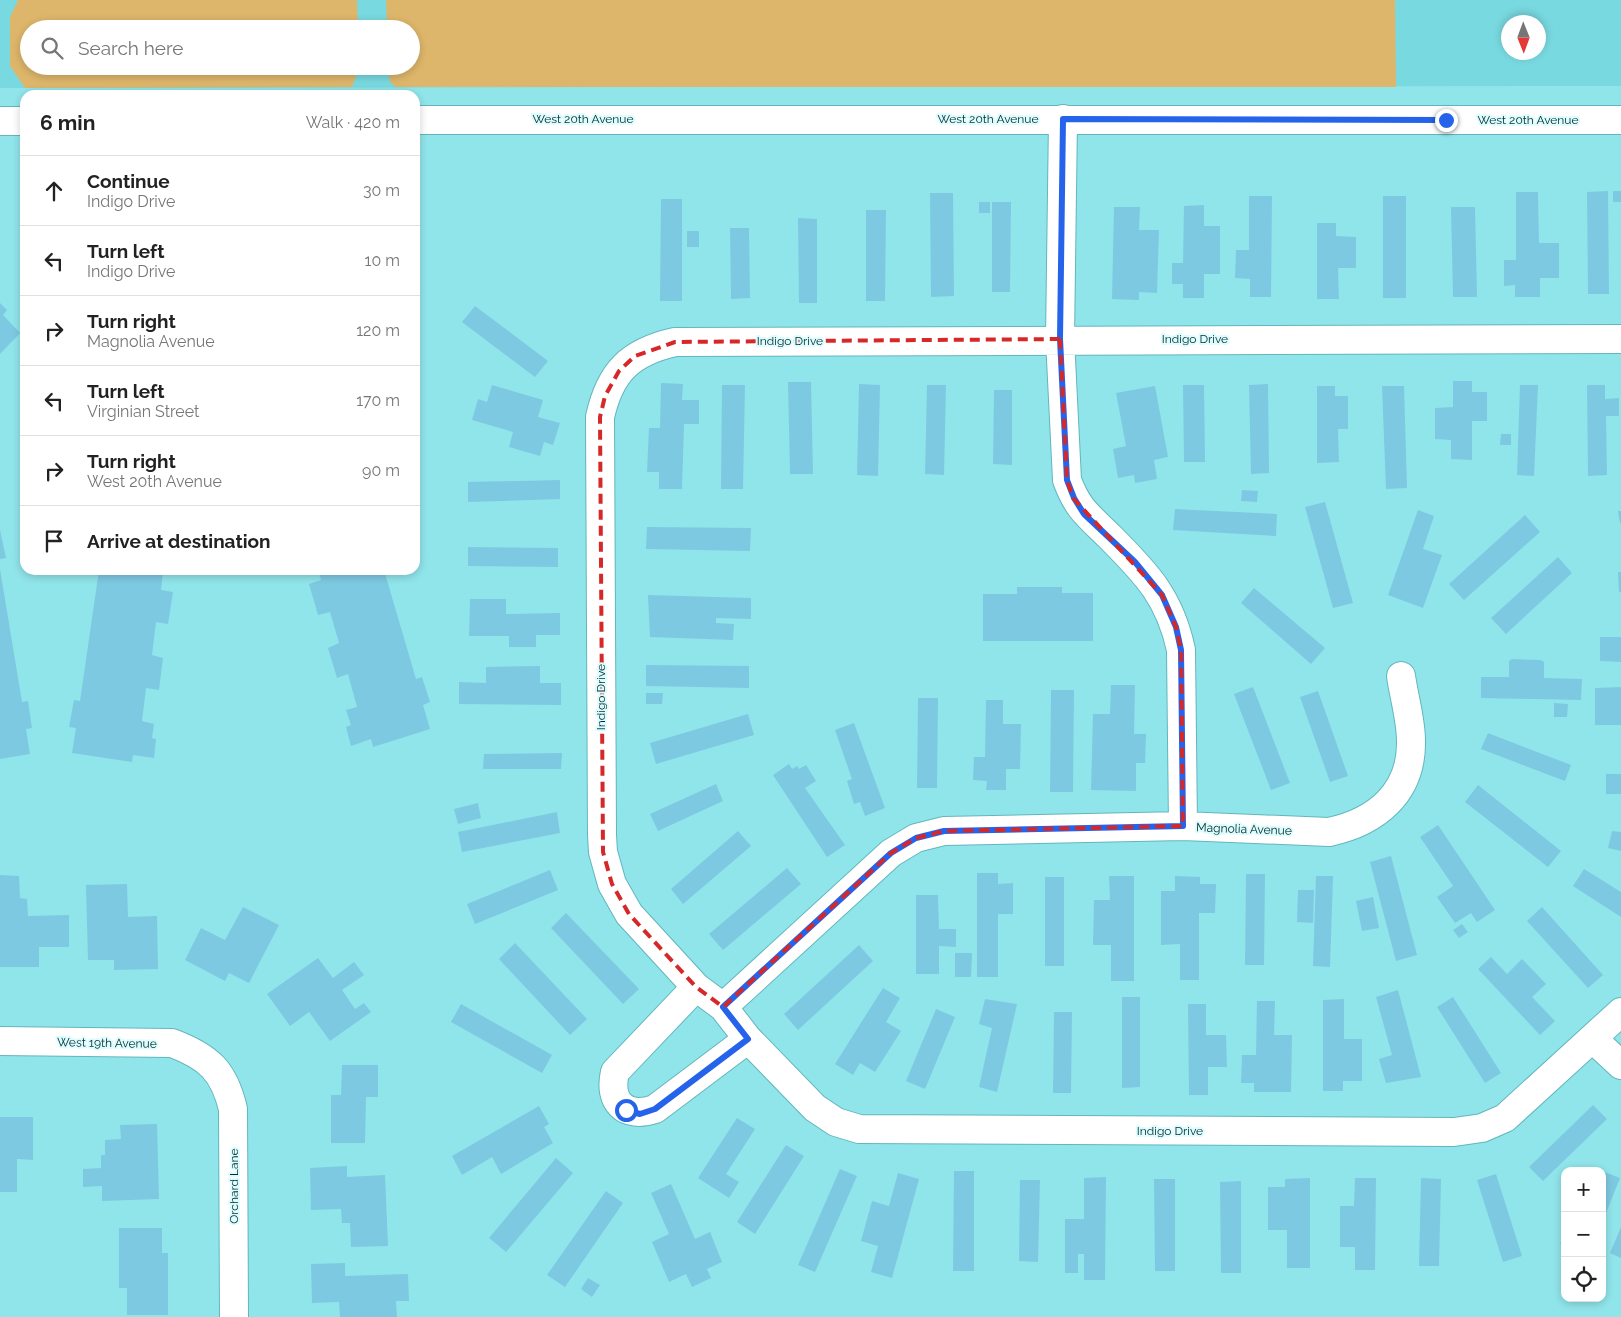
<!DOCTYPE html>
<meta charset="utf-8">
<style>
body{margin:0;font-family:Raleway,sans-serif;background:#f6f6f6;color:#222}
.controls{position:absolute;right:15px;bottom:15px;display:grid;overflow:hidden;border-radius:10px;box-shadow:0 2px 8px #0003}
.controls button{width:45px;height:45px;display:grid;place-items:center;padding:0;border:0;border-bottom:1px solid #e0e0e0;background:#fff;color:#222;font:25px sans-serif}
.compass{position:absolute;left:1501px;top:15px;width:45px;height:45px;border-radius:50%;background:#fff;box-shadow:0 2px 8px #0003;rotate:179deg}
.stop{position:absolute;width:15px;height:15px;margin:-11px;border:4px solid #2563eb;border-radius:50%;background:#fff}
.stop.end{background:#2563eb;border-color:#fff;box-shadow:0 1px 5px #0008}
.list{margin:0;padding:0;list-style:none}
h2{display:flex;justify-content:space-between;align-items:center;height:65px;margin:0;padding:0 20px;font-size:21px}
h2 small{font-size:16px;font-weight:400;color:#767676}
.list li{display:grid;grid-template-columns:32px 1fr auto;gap:15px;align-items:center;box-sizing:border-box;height:70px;padding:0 20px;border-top:1px solid #e0e0e0}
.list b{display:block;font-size:19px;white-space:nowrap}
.list p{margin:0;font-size:16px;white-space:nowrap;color:#767676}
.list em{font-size:16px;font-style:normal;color:#767676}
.icon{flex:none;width:28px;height:28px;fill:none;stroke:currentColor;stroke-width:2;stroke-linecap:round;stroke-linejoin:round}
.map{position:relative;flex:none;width:1621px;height:1317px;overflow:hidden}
.search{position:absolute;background:#fff;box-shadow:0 2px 8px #0003;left:20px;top:20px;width:400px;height:55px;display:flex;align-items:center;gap:12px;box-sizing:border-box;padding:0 18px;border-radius:28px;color:#767676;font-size:19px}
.panel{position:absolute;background:#fff;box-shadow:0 2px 8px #0003;left:20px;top:90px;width:400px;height:485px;border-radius:15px}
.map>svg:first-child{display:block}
.built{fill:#79d9e0;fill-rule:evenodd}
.green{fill:#deb66b}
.building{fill:#7ec9e2}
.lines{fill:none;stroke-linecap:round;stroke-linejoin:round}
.minor-casing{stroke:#62b6bd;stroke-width:30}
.secondary-casing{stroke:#62b6bd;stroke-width:30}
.minor{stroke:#fff;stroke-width:28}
.secondary{stroke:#fff;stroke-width:28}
.route{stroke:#2563eb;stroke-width:6}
.marked{fill:none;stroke:#d62828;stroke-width:4;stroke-dasharray:10 6;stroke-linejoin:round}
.labels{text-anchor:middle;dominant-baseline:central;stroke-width:4;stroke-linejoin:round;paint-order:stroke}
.street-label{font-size:12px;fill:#052b2d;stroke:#dcfcfe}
</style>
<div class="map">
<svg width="1621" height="1317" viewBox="0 0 1621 1317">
<rect width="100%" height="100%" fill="#90e5eb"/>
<!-- built -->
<path class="built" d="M0 0H1621V86L0 88ZM1508 22H1538V52H1508ZM29 29H411V66H29Z"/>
<!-- green -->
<path class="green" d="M18 0H357L358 29H29V66H360L352 87 25 88 10 66V17Z
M386 0H1395L1396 87H396L390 82 387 66H411V29H387Z"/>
<!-- building -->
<path class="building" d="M1608 191 1609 294H1588L1587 192Z
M1613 191H1621V202H1613Z
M1516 192H1538L1539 243H1559V278H1540V297H1515V285L1504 286V260H1516Z
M930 193H953L954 296 931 297Z
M1249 196H1272L1271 297H1250V279L1235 278 1236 250H1249Z
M1383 196H1406V298H1383Z
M661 199H682V301H660Z
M979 202H990V213H979Z
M992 202H1011L1010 292H992Z
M1204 205V226H1220V274H1204V298H1183V284H1172V263H1183L1184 206Z
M1114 207H1140L1139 230H1159L1157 293 1139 292V300L1112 299Z
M1451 207H1475L1477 297H1453Z
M866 210H886L885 301H866Z
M798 218 817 219V303H799Z
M1317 223H1336V236L1356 237V268H1338L1339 299H1317Z
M730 228H749L750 298 731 299Z
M687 231H699V247H687Z
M0 303 7 310 3 315 20 333 0 354Z
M475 306 548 361 535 377 462 322Z
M1453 381H1472V392H1487V421H1472V460L1451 459V440L1435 439V408L1453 407Z
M788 382H811L813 474H790Z
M661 383 683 384 682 400H699V424H684L682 489H659V472H647L649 428H660Z
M859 384 880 385 878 476 857 475Z
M1268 384 1269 473 1251 474 1249 385Z
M492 385 543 400 538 417 560 423 553 445 544 442 540 456 509 447 513 432 472 420 478 399 487 402Z
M722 385H745L743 489H721Z
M927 385H946L944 475 925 474Z
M1183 385H1204L1205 462H1184Z
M1520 385H1538L1534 476 1517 475Z
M1587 385H1605V399L1619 398V416H1606L1607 475 1588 476Z
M1155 386 1168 457 1154 460 1157 479 1135 483 1134 475 1118 478 1113 449 1126 446 1116 393Z
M1317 386H1335V396H1348V429H1338L1339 462 1317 463Z
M1382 386H1404L1407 488 1386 489Z
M994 390H1012V465L993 464Z
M1501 434H1511V445H1500Z
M560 480V499L468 502V482Z
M1242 490 1258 491 1257 502 1241 501Z
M1325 502 1353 603 1333 608 1305 507Z
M1175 509 1277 514 1276 536 1173 530Z
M1418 510 1434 516 1423 549 1442 555 1423 608 1388 595Z
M1618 511H1621V523H1620Z
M1525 515 1540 532 1464 600 1449 584Z
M647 527 751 528 750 551 646 549Z
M0 530 6 558 0 559Z
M468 547 558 548V567L468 566Z
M1558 557 1572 573 1506 634 1491 618Z
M0 569 22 702 28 701 32 728 26 729 30 754 0 759Z
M99 570H163L161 590 173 592 168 624 156 622 152 655 163 658 159 690 146 688 142 721 154 724 152 738 156 739 154 758 133 755 132 762 72 753 76 728 69 727 74 700 80 701Z
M318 570H384L416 679 422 677 430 702 423 705 430 729 373 747 371 739 351 746 346 727 351 725 346 710 357 707 348 674 337 678 328 648 339 643 330 612 318 615 309 584 321 580Z
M1618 572H1621V592H1619Z
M1017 587H1062V593H1093V641H983V594H1017Z
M1254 588 1325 648 1311 664 1241 603Z
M648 595 751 598V619L716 618V623L734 624 733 640 650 637Z
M470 599H506V614L560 613V635H536V647H509V636H469Z
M1600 637H1621V662L1600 661Z
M1512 659 1541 660 1544 662V678L1582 679 1581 700 1481 698V677H1509V661Z
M646 665 749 666V688L646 686Z
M540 666V683H561V705L459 704V682L486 683V667Z
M1111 685H1135L1134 734H1146L1145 763H1136V791L1091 790 1093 714H1110Z
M1253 687 1290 783 1271 790 1234 694Z
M1621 687V725H1595V688Z
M1051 690H1074L1073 792H1050Z
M1318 691 1348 776 1330 782 1300 697Z
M646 693H663L662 704H646Z
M918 698H938L937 788H917Z
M986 700H1003V724H1021L1020 769H1006V790H986L987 781 973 780 974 757H985Z
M1554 703 1568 704 1567 717H1554Z
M748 714 754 735 656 764 650 743Z
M854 723 885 808 865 816 860 802 854 804 847 781 852 779 835 730Z
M1488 733 1571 765 1565 781 1481 749Z
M562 753 561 769H483L484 754Z
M789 764 792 769 797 766 799 769 806 765 816 781 805 788 845 845 827 857 773 775Z
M1606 774H1621V794H1606Z
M716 784 723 801 658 831 650 814Z
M1478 785 1561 851 1548 867 1465 802Z
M478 803 481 818 458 824 454 809Z
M557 812 560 833 462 852 458 832Z
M1438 825 1495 910 1477 922 1471 913 1455 923 1437 897 1453 886 1420 837Z
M738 831 751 846 683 904 671 889Z
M1612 831 1621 832V851L1608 848Z
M1391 856 1417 955 1396 961 1370 862Z
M787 868 801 884 723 950 709 934Z
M1584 869 1621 892V917L1573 886Z
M550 870 558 890 475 924 467 904Z
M977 873H998V884L1013 883V914H998V977H977Z
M1246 874H1265L1264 965H1245Z
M0 875 19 876 20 898 27 899 28 916 69 915V947H39V967H0Z
M1109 876H1134V981H1111V945H1093L1094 900H1110Z
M1175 876 1200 877V884H1216L1215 913H1199V980H1180V944L1161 945V891H1175Z
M1316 876H1333L1330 967 1313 966Z
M1045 877H1064V966H1045Z
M127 884 128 917 157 916 158 969 114 970V960H88L86 885Z
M1298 890H1314L1313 923 1297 922Z
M916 895H938L939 929H956V947L939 946V974H916Z
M1373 897 1379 928 1362 931 1356 901Z
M243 907 279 925 249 983 229 973 225 981 185 960 201 928 225 940Z
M1542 907 1603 975 1588 988 1527 921Z
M566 913 639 989 623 1004 551 928Z
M1462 924 1468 932 1459 938 1453 930Z
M515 943 587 1019 570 1035 499 959Z
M859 945 873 961 798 1030 784 1014Z
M955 953H972L971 977H955Z
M1491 957 1507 974 1522 959 1546 984 1532 997 1555 1021 1540 1035 1478 969Z
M318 958 333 978 354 962 364 975 342 990 355 1009 364 1003 371 1012 330 1041 309 1012 290 1026 267 994Z
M883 988 900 998 886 1022 901 1031 875 1072 860 1063 853 1075 835 1064Z
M1398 990 1421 1077 1386 1083 1379 1059 1392 1055 1376 997Z
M1122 997H1140V1087L1122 1088Z
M1453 997 1501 1073 1485 1083 1437 1007Z
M985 999 1017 1004 997 1092 979 1087 992 1028 979 1024Z
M1344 999V1039H1362V1081H1343V1091H1323V1000Z
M1257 1001H1275L1274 1035H1292L1291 1092H1254V1083H1241L1242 1055H1256Z
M461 1004 552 1055 542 1073 451 1022Z
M1188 1004H1206V1035H1226L1227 1067H1208V1095H1189Z
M936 1009 955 1017 925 1089 906 1081Z
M1054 1012H1072L1071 1093H1053Z
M342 1065H378V1097H366L365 1143H331V1095H341Z
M1593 1105 1607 1119 1543 1181 1529 1167Z
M539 1106 549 1124 544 1127 553 1143 501 1174 492 1157 462 1175 452 1156Z
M0 1117H33V1160L17 1159V1192H0Z
M737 1118 755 1129 726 1174 739 1182 729 1198 698 1178Z
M157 1124 159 1199 102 1201V1186L83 1187V1169L101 1168V1155H105V1140L121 1139 120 1125Z
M786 1145 804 1156 755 1234 737 1222Z
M556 1158 573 1173 506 1252 489 1238Z
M347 1166V1177L385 1175 388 1246 351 1247 350 1223H342L341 1209 311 1210 310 1168Z
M840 1169 857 1176 815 1272 798 1265Z
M954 1171H974V1271H953Z
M1602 1171 1620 1178 1602 1223Z
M898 1173 919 1179 892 1278 871 1272 878 1246 861 1241 872 1201 889 1206Z
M1496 1174 1522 1256 1503 1262 1477 1180Z
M1106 1177 1105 1280H1084V1254H1078V1273H1065V1219H1084V1178Z
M1310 1178V1268H1287V1230H1268V1187H1285V1179Z
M1355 1178H1376L1375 1270H1355V1247H1340V1206H1354Z
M1421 1178 1441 1179 1439 1266H1419Z
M1154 1179H1175V1271H1155Z
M1020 1180H1040L1038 1262 1019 1261Z
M1241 1181V1273H1221L1220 1182Z
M671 1184 695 1239 710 1232 722 1262 707 1269 711 1278 692 1287 686 1274 669 1282 652 1242 669 1234 651 1193Z
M606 1191 623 1203 565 1287 547 1275Z
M1621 1227V1258L1610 1253Z
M119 1228H162V1253H168V1315H127V1288H119Z
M1565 1232V1246L1560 1244Z
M345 1263V1276L408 1274 409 1301H396L397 1317H340L339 1302 312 1303 311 1264Z
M588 1278 600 1285 592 1297 581 1289Z"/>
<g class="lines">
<!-- minor casing -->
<g class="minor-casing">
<path id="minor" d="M1063 119 1060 339 1067 480C1078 510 1089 516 1110 537 1147 574 1170 598 1181 650L1183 826
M1621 339 675 342C630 352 610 372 600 417L602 835 603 852 612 884 629 914 696 987 723 1007 748 1039 815 1108 836 1122 859 1129 1454 1132 1482 1128 1505 1118 1621 1012
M696 987 615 1072C608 1102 625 1119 655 1109L748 1039
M723 1007 891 853 916 838 944 831 1183 826 1329 832C1376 822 1412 793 1411 741 1411 720 1404 697 1401 676
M1593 1039 1621 1065
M0 1041 172 1043C209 1057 224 1071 233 1109L234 1317"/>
</g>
<!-- secondary casing -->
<g class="secondary-casing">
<path id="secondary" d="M415 120H1621
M0 121H25"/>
</g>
<!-- minor -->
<use href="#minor" class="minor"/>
<!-- secondary -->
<use href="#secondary" class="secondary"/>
</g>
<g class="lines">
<!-- route -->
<path class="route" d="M626 1110 640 1114 655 1109 748 1039 723 1007 891 853 916 838 944 831 1183 826 1181 650 1176 627 1162 595 1135 562 1084 514 1074 498 1067 480 1060 339 1063 119 1446 120"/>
</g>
<!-- marked area -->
<path class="marked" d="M1060 339 1067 480 1073 498 1162 595 1176 627 1181 650 1183 826 944 831 916 838 891 853 723 1007 696 987 629 914 612 884 603 852 600 417 605 396 619 371 635 356 675 342Z"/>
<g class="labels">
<!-- street labels -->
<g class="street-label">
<text x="583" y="119">West 20th Avenue</text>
<text x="988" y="119">West 20th Avenue</text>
<text x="1528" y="120">West 20th Avenue</text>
<text x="1195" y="339">Indigo Drive</text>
<text x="790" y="341">Indigo Drive</text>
<text transform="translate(601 697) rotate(-90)">Indigo Drive</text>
<text transform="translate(1244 829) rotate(2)">Magnolia Avenue</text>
<text transform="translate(107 1043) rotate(1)">West 19th Avenue</text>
<text x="1170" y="1131">Indigo Drive</text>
<text transform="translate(234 1186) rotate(-90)">Orchard Lane</text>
</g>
</g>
</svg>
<div class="controls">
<button>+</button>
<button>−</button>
<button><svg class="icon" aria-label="locate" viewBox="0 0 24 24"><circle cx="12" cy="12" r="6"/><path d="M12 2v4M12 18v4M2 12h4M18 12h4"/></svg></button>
</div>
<svg class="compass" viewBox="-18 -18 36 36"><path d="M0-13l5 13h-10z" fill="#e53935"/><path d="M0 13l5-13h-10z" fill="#767676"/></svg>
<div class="stop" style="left:626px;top:1110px"></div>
<div class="stop end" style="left:1446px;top:120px"></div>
<div class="search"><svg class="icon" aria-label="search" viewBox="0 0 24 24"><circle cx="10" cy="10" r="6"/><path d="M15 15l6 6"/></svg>Search here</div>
<section class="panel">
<h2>6 min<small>Walk · 420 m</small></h2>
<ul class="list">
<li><svg class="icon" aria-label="ahead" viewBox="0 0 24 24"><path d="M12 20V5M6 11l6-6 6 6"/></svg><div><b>Continue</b><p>Indigo Drive</p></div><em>30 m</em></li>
<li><svg class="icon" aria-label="left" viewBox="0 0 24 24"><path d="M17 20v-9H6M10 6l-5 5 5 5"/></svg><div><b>Turn left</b><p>Indigo Drive</p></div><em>10 m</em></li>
<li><svg class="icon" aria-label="right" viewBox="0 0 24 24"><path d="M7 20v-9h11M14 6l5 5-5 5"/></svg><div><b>Turn right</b><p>Magnolia Avenue</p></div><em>120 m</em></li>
<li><svg class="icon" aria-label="left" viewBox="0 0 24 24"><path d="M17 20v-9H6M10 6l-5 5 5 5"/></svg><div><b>Turn left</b><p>Virginian Street</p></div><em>170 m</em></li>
<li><svg class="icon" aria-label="right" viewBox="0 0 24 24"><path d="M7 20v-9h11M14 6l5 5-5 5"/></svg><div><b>Turn right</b><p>West 20th Avenue</p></div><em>90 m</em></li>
<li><svg class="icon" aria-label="arrive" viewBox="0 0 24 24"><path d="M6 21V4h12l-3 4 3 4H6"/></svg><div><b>Arrive at destination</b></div></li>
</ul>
</section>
</div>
